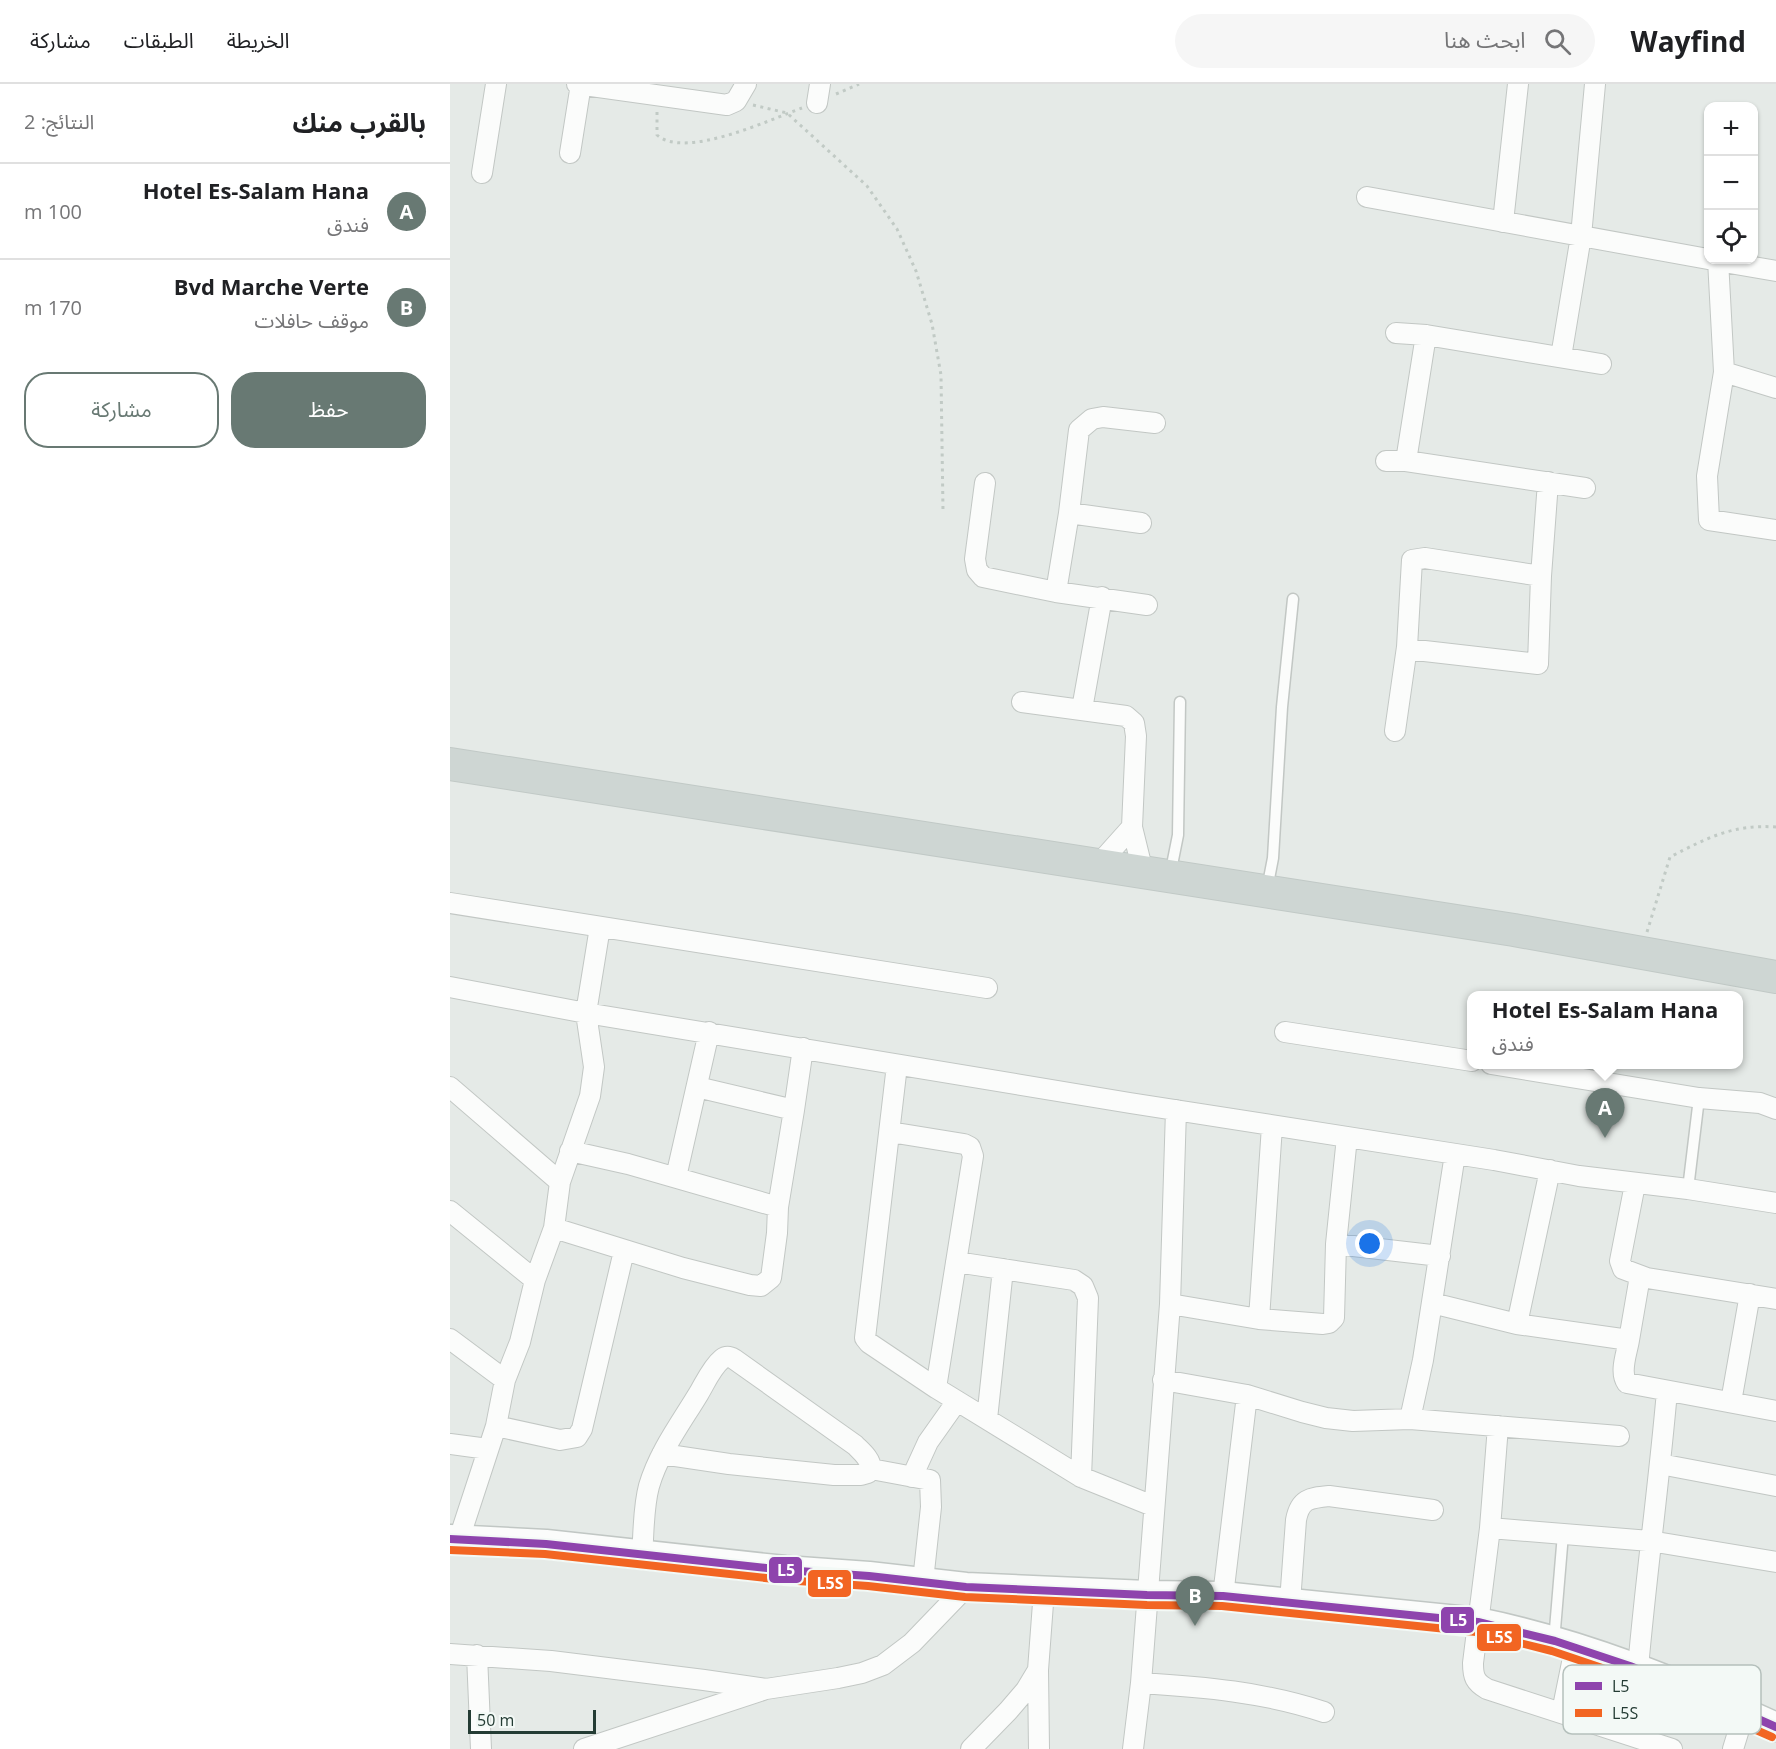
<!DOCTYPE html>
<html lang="ar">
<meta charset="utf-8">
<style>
body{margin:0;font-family:"Open Sans","Noto Sans Arabic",sans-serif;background:#f6f6f6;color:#202124;direction:rtl}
.controls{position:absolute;right:18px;top:18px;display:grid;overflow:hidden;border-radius:12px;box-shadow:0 2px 4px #0004}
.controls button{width:54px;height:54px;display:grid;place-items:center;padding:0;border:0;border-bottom:2px solid #e0e0e0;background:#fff;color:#202124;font:30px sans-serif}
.scale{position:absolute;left:18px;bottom:15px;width:128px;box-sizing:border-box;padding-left:6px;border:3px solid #243c34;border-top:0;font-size:16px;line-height:21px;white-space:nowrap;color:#243c34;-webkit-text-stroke:4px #f3f9f6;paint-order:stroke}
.you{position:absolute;left:920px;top:1160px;width:21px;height:21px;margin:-15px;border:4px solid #fff;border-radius:50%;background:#1a73e8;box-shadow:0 0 0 9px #1a73e833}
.badge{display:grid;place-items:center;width:39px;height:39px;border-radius:50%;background:#687973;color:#fff;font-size:20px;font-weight:700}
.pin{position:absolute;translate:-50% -50px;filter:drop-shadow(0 2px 3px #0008)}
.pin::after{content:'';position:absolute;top:32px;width:21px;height:18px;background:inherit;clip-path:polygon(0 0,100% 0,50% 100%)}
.popup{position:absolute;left:1017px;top:907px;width:276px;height:78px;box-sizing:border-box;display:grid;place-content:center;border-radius:12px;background:#fff;filter:drop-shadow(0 2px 4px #0005);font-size:20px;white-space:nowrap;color:#757577}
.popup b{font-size:22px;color:#202124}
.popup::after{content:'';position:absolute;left:50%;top:100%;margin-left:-12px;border:12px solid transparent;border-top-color:#fff}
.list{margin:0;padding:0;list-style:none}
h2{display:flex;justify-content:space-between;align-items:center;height:78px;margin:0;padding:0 24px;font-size:26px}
h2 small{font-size:20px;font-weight:400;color:#757577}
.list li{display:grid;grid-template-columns:39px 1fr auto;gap:18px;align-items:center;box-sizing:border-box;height:96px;padding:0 24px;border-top:2px solid #e0e0e0}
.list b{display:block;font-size:22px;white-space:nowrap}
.list p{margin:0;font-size:20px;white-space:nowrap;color:#757577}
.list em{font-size:20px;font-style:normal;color:#757577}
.actions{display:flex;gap:12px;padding:18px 24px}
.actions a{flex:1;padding:14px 0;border:2px solid #687973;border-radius:24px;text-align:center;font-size:21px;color:#687973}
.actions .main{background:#687973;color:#fff}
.icon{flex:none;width:33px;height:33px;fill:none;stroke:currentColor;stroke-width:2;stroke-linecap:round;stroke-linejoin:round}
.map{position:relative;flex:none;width:1326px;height:1665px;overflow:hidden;direction:ltr}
header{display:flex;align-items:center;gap:36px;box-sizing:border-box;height:84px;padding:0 30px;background:#fff;border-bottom:2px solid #e0e0e0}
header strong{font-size:28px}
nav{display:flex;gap:33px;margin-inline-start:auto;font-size:21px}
.search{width:420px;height:54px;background:#f6f6f6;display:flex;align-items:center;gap:15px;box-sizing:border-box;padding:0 21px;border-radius:33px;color:#757577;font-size:22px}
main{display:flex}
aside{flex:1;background:#fff}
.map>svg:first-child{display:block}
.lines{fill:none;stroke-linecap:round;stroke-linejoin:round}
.lane-casing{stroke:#c2c7c4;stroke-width:13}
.street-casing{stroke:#c2c7c4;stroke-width:22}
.secondary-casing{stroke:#c1c7c4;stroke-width:31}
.primary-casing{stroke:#c1c9c6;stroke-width:34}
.path{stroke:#c1cac5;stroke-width:3;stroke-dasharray:3 4.5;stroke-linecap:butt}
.lane{stroke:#fbfcfb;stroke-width:10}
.street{stroke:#fbfcfb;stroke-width:20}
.secondary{stroke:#fbfcfb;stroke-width:28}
.primary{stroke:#ced6d3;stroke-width:32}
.bus-1-casing{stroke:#f3f9f6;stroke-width:12}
.bus-2-casing{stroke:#f3f9f6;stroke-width:12}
.bus-1{stroke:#8e44ad;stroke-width:8}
.bus-2{stroke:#f26522;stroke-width:8}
.key{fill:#f3f9f6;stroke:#b5c0bc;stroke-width:1.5}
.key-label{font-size:16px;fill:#243c34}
.line-badge{stroke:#f3f9f6;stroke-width:2}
.badge-label{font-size:16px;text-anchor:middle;font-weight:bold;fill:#fff}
</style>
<header>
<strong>Wayfind</strong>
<div class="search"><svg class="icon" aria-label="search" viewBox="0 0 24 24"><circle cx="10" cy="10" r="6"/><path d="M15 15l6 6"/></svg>ابحث هنا</div>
<nav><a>الخريطة</a><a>الطبقات</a><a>مشاركة</a></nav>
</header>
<main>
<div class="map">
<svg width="1326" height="1665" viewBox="0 0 1326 1665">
<rect width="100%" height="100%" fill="#e5eae7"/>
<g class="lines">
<!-- lane casing -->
<g class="lane-casing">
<path id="lane" d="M720 791 728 751 730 618
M817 805 823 774 832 623 843 515
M1238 1105 1249 1014
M1104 1557 1113 1450"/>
</g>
<!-- street casing -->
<g class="street-casing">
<path id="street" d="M127 0 277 21 286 17 296 0
M367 19 370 0
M120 69 131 0
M32 89 46 0
M917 113 1258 175
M1053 138 1068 0
M1262 176 1326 187
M1268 176 1274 288
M946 249 976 251 1151 280
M1111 273 1131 152 1145 0
M1326 304 1274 288 1257 392 1259 436 1326 446
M936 377H956L1135 404
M956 377 976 251
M535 399 525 475 527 486 533 493 606 508 697 521
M619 429 691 439
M606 508 619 429 629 346 642 335 653 333 705 339
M957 565 1088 580 1091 492 1098 398
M572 618 676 632 684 639 686 652 682 743 693 788
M632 625 652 513
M945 647 957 563 962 476 975 474 1091 492
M648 781 682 743
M0 819 537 904
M0 903 136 929 680 1019 1044 1076 1129 1092 1238 1105 1326 1119
M835 948 1022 977
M1041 980 1249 1014 1310 1019 1326 1025
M447 981 415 1254 419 1259 486 1304 631 1393
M0 1003 110 1098
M247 1003 344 1026 328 1123
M344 1026 353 964
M440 1048 514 1060 520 1063 523 1072 486 1304
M226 1093 259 948
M1185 1100 1170 1177 1173 1185 1197 1194 1326 1215
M0 1127 85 1196
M104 1144 233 1184 300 1201 311 1202 321 1194 327 1149 328 1123 178 1080 120 1067
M886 1160 990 1172
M506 1178 624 1196 633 1202 638 1214 631 1393 703 1422
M982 1219 1067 1240 1100 1086
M720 1220 809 1235 873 1240 879 1239 884 1234 886 1160 897 1053
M809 1235 822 1042
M1067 1240 1179 1256 1190 1192
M0 1255 55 1296
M1179 1256C1177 1269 1169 1288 1177 1299L1326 1327
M713 1296 797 1311 852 1328 876 1334 903 1337 960 1335 973 1276 1005 1070
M1281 1318 1300 1210
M537 1335 553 1185
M960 1335 1169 1352
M46 1342 110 1356 127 1353 132 1345 174 1167
M1048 1342 1040 1444 1023 1579C1023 1593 1025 1598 1037 1605L1222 1665
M0 1360 38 1365
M1210 1380 1326 1402
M421 1385 480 1396 481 1423 473 1497
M462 1393 478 1358 507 1317
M1040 1444 1200 1457 1326 1478
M9 1455 46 1342 55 1296 70 1258 85 1196 104 1144 110 1098 140 1012 144 983 136 929 150 843
M192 1471C194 1448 193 1424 199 1402 209 1368 231 1339 249 1309 255 1299 262 1283 272 1275 276 1272 279 1272 284 1275L405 1361C412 1368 421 1375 421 1385L418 1389 411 1391H384L279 1380 212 1370
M773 1512 797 1311
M840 1518 846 1436C850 1415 859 1414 879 1412L983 1426
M0 1570 101 1577 254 1596 316 1605 388 1594 412 1589 433 1581 462 1559 516 1503
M27 1571 31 1665
M1188 1584C1196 1492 1209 1400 1217 1307
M588 1586 589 1665
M691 1599C754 1603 814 1608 874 1628
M1112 1628 1125 1564
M134 1665 313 1606
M521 1665 558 1627 576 1606 588 1586 594 1506
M683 1665 691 1599 720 1220 726 1026
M1283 1665 1294 1629"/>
</g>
<!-- secondary casing -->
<g class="secondary-casing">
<path id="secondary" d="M0 1455 96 1460 335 1486 419 1492 516 1503 697 1511 773 1512 1028 1538C1132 1559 1230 1599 1326 1643"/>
</g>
<!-- primary casing -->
<g class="primary-casing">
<path id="primary" d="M0 680 1064 846 1326 893"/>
</g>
<!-- path -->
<path class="path" d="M386 10 409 0
M303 21 337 29 417 102 447 145 466 187 482 240 491 291 493 427
M207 28V51C235 76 321 35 352 24
M1197 848 1220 773C1257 754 1283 740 1326 743"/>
<!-- lane -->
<use href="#lane" class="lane"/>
<!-- street -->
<use href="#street" class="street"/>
<!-- secondary -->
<use href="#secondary" class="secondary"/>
<!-- primary -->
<use href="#primary" class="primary"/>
<!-- bus-1 casing -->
<g class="bus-1-casing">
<path id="bus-1" d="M0 1455 96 1460 335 1486 419 1492 516 1503 697 1511 773 1512 1028 1538 1105 1557 1180 1582 1254 1611 1326 1643"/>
</g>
<!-- bus-2 casing -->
<g class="bus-2-casing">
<path id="bus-2" d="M0 1466 95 1470 334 1496 418 1502 515 1513 697 1521 772 1522 1026 1548 1102 1567 1176 1592 1249 1621 1322 1653"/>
</g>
<!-- bus-1 -->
<use href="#bus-1" class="bus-1"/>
<!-- bus-2 -->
<use href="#bus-2" class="bus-2"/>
</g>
<!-- legend -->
<rect x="1113" y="1581" width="198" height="69" rx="9" class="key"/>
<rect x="1125" y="1598" width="27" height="8" fill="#8e44ad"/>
<rect x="1125" y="1625" width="27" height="8" fill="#f26522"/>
<g class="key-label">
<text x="1162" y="1608">L5</text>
<text x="1162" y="1635">L5S</text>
</g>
<g class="line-badge">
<rect x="318" y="1472" width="35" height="28" rx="6" fill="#8e44ad"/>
<rect x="357" y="1485" width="45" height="29" rx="6" fill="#f26522"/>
<rect x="990" y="1522" width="35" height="28" rx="6" fill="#8e44ad"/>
<rect x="1026" y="1539" width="46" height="29" rx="6" fill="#f26522"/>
</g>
<g class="badge-label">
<text x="336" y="1492">L5</text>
<text x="380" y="1505">L5S</text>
<text x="1008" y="1542">L5</text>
<text x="1049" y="1559">L5S</text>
</g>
</svg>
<div class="controls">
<button>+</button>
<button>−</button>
<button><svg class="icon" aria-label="locate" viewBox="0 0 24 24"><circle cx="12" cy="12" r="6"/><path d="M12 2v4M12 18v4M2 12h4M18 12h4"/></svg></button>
</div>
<div class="scale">50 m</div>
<div class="you"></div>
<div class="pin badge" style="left:1155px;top:1054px">A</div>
<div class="popup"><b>Hotel Es-Salam Hana</b>فندق</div>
<div class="pin badge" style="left:745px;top:1542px">B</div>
</div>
<aside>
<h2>بالقرب منك<small>النتائج: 2</small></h2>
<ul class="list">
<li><span class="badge">A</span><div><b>Hotel Es-Salam Hana</b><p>فندق</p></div><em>100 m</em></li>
<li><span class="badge">B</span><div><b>Bvd Marche Verte</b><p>موقف حافلات</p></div><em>170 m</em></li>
</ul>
<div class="actions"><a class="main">حفظ</a><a>مشاركة</a></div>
</aside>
</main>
